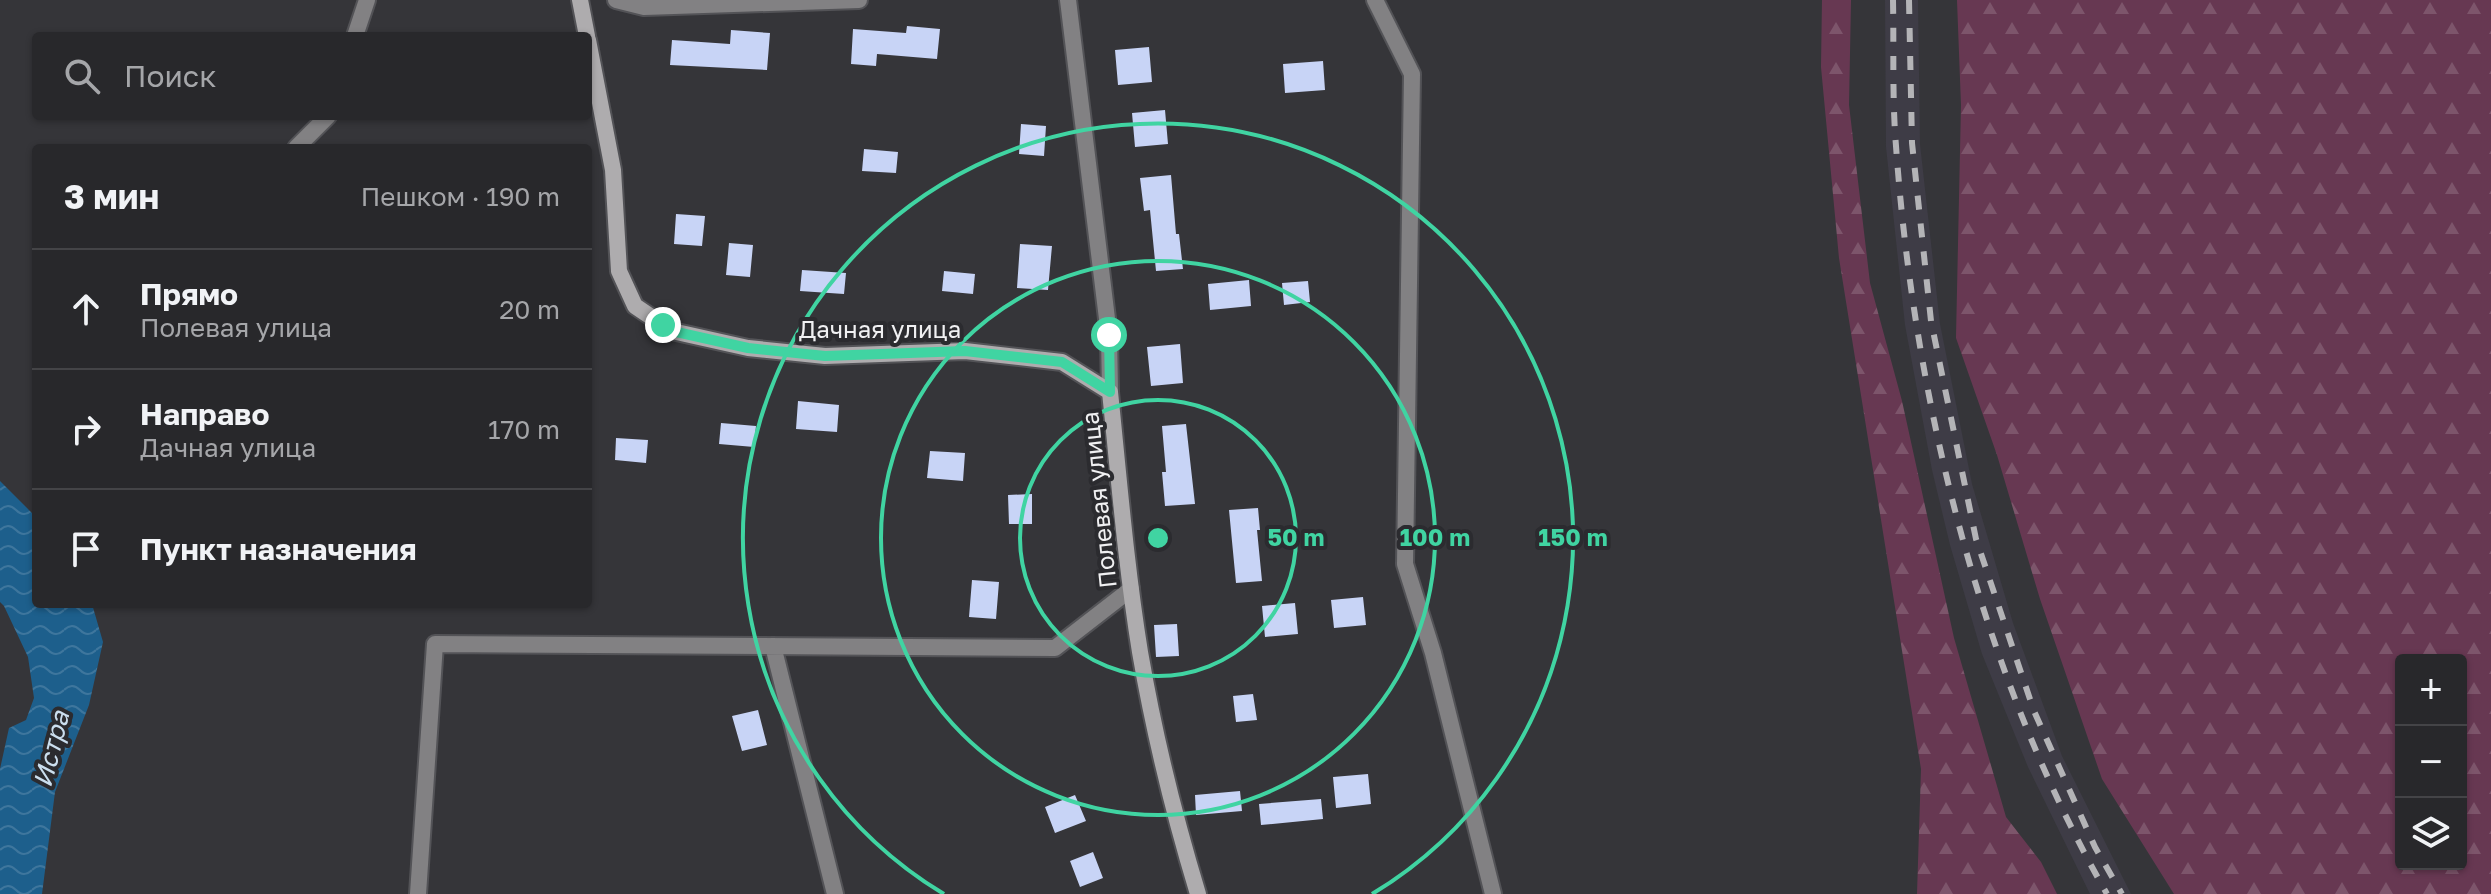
<!DOCTYPE html>
<html lang="ru">
<meta charset="utf-8">
<style>
body{margin:0;font-family:"Golos Text",sans-serif;background:#343437;color:#f1f3f6}
.controls{position:absolute;right:24px;bottom:24px;display:grid;overflow:hidden;border-radius:8px;box-shadow:0 2px 6px #0004}
.controls button{width:72px;height:72px;display:grid;place-items:center;padding:0;border:0;border-bottom:2px solid #444447;background:#28282b;color:#f1f3f6;font:40px sans-serif}
.stop{position:absolute;width:24px;height:24px;margin:-18px;border:6px solid #40d4a2;border-radius:50%;background:#fff}
.stop.end{background:#40d4a2;border-color:#fff;box-shadow:0 2px 8px #0008}
.list{margin:0;padding:0;list-style:none}
h2{display:flex;justify-content:space-between;align-items:center;height:104px;margin:0;padding:0 32px;font-size:34px}
h2 small{font-size:26px;font-weight:400;color:#a5a6a9}
.list li{display:grid;grid-template-columns:52px 1fr auto;gap:24px;align-items:center;box-sizing:border-box;height:120px;padding:0 32px;border-top:2px solid #444447}
.list b{display:block;font-size:30px;white-space:nowrap}
.list p{margin:0;font-size:26px;white-space:nowrap;color:#a5a6a9}
.list em{font-size:26px;font-style:normal;color:#a5a6a9}
.icon{flex:none;width:44px;height:44px;fill:none;stroke:currentColor;stroke-width:2;stroke-linecap:round;stroke-linejoin:round}
.map{position:relative;flex:none;width:2491px;height:894px;overflow:hidden}
.search{position:absolute;background:#28282b;box-shadow:0 2px 6px #0004;left:32px;top:32px;width:560px;height:88px;display:flex;align-items:center;gap:20px;box-sizing:border-box;padding:0 28px;border-radius:8px;color:#a5a6a9;font-size:30px}
.panel{position:absolute;background:#28282b;box-shadow:0 2px 6px #0004;left:32px;top:144px;width:560px;height:464px;border-radius:8px}
.map>svg:first-child{display:block}
.built{fill:#3e3c46}
.forest{fill:url(#forest-firs);fill-rule:evenodd}
.water{fill:url(#water-waves)}
.building{fill:#c8d4f6}
.lines{fill:none;stroke-linecap:round;stroke-linejoin:round}
.street-casing{stroke:#535357;stroke-width:20}
.secondary-casing{stroke:#535357;stroke-width:20}
.street{stroke:#828183;stroke-width:16}
.secondary{stroke:#aeacae;stroke-width:16}
.rail{stroke:#b4b4b7;stroke-width:6;stroke-dasharray:14 14;stroke-linecap:butt}
.route{stroke:#40d4a2;stroke-width:10}
.ring{fill:none;stroke:#40d4a2;stroke-width:4}
.labels{text-anchor:middle;dominant-baseline:central;stroke-width:8;stroke-linejoin:round;paint-order:stroke}
.street-label{font-size:24px;fill:#f0f0f2;stroke:#2b2b2f}
.water-label{font-size:26px;font-style:italic;fill:#cbdeee;stroke:#2b2b2f}
.centre{fill:#40d4a2;stroke:#2b2b2f;stroke-width:4}
.ring-label{font-size:24px;text-anchor:middle;font-weight:bold;fill:#40d4a2;stroke:#2b2b2f;stroke-width:8;stroke-linejoin:round;paint-order:stroke}
</style>
<div class="map">
<svg width="2491" height="894" viewBox="0 0 2491 894">
<defs>
<pattern id="forest-firs" width="22" height="20" patternUnits="userSpaceOnUse" patternTransform="scale(2)"><rect width="22" height="20" fill="#673852"/><path d="M5 1l3.5 6h-7zM16 11l3.5 6h-7z" fill="#7d556b"/></pattern>
<pattern id="water-waves" width="16" height="10" patternUnits="userSpaceOnUse" patternTransform="scale(2)"><rect width="16" height="10" fill="#1d5f8c"/><path d="M0 5q4-4 8 0t8 0" fill="none" stroke="#3e769d"/></pattern>
</defs>
<rect width="100%" height="100%" fill="#353539"/>
<!-- built -->
<path class="built" d="M1885 0H1918L1920 144 1940 324 1972 484 2013 623 2062 756 2131 894H2090L2028 767 1982 654 1950 545 1932 470 1905 325 1886 147Z"/>
<!-- forest -->
<path class="forest" d="M1822 0H1851L1849 105 1870 283 1902 401 1954 638 2006 817 2041 862 2057 894H1917L1921 769 1839 258 1821 67Z
M1957 0H2491V894H2174L2102 779 2040 599 1997 455 1956 338 1961 105ZM2401 660H2461V864H2401Z"/>
<!-- water -->
<path class="water" d="M0 481 36 517V604H92L103 642 89 705 55 792 42 894H0V769L9 728 26 720 34 698 28 657 4 606 0 602Z"/>
<!-- building -->
<path class="building" d="M907 26 940 29 937 59 877 54 876 66 851 64 853 29 906 33Z
M731 30 770 33 767 70 670 65 672 40 730 44Z
M1149 47 1152 82 1118 85 1115 50Z
M1323 61 1325 90 1285 93 1283 64Z
M1165 110 1168 144 1135 147 1132 113Z
M1021 124 1046 126 1044 156 1019 154Z
M864 149 898 152 896 173 862 171Z
M1171 175 1176 234H1179L1183 269 1156 271 1150 210 1144 211 1140 178Z
M676 214 705 216 702 246 674 244Z
M729 243 753 245 750 277 726 275Z
M1020 244 1052 246 1048 290 1017 288Z
M802 270 846 273 844 294 800 291Z
M944 271 975 274 973 294 942 291Z
M1249 280 1251 306 1210 310 1208 284Z
M1308 281 1310 302 1284 305 1282 283Z
M1180 344 1183 383 1151 386 1147 347Z
M798 401 839 405 837 432 796 429Z
M721 423 756 426 754 447 719 444Z
M1186 424 1195 504 1165 506 1162 472H1166L1162 426Z
M616 438 648 440 646 463 615 460Z
M930 451 965 453 963 481 927 478Z
M1032 494V524H1009L1008 495Z
M1258 508 1260 530H1257L1262 581 1236 583 1229 510Z
M972 580 999 582 996 619 969 617Z
M1363 597 1366 625 1334 628 1331 600Z
M1295 603 1298 634 1265 637 1262 606Z
M1177 624 1179 656 1156 657 1154 625Z
M1253 694 1257 720 1236 722 1233 696Z
M758 710 767 745 742 751 732 716Z
M1368 774 1371 804 1336 808 1333 777Z
M1240 791 1242 811 1196 815 1195 795Z
M1075 795 1086 821 1055 833 1045 807Z
M1321 799 1323 819 1261 825 1259 804Z
M1093 852 1103 878 1080 887 1070 861Z"/>
<g class="lines">
<!-- street casing -->
<g class="street-casing">
<path id="street" d="M616 0 644 7 859 0
M1068 0 1109 335 1110 392
M1375 0 1412 74 1405 564 1433 653 1493 894
M355 36 367 0
M296 148 328 116
M773 646 835 894
M418 894 435 644 1055 648 1131 589"/>
</g>
<!-- secondary casing -->
<g class="secondary-casing">
<path id="secondary" d="M580 0 587 36
M588 40 613 170 619 271 635 306 672 331 748 348 825 356 965 351 1062 362 1110 392C1119 479 1126 566 1140 652 1154 733 1174 815 1198 894"/>
</g>
<!-- street -->
<use href="#street" class="street"/>
<!-- secondary -->
<use href="#secondary" class="secondary"/>
<!-- rail -->
<path class="rail" d="M1893 0C1894 48 1892 98 1896 146 1914 399 1980 672 2107 894
M1909 0 1912 143 1931 321 1976 539 2034 711 2095 847 2122 894"/>
</g>
<g class="lines">
<!-- route -->
<path class="route" d="M663 325 672 331 748 348 825 356 965 351 1062 362 1110 392 1109 335"/>
</g>
<!-- distance rings -->
<g class="ring">
<circle cx="1158" cy="538" r="138"/>
<circle cx="1158" cy="538" r="277"/>
<path d="M944 894A415 415 0 1 1 1372 894"/>
</g>
<g class="labels">
<!-- street labels -->
<g class="street-label">
<text x="880" y="328">Дачная улица</text>
<text transform="translate(1098 500) rotate(-96)">Полевая улица</text>
</g>
<!-- water labels -->
<g class="water-label">
<text transform="translate(51 749) rotate(-76)">Истра</text>
</g>
</g>
<circle cx="1158" cy="538" r="12" class="centre"/>
<g class="ring-label">
<text x="1296" y="546">50 m</text>
<text x="1435" y="546">100 m</text>
<text x="1573" y="546">150 m</text>
</g>
</svg>
<div class="controls">
<button>+</button>
<button>−</button>
<button><svg class="icon" aria-label="layers" viewBox="0 0 24 24"><path d="M12 4l9 5-9 5-9-5zM3 14l9 5 9-5"/></svg></button>
</div>
<div class="stop" style="left:1109px;top:335px"></div>
<div class="stop end" style="left:663px;top:325px"></div>
<div class="search"><svg class="icon" aria-label="search" viewBox="0 0 24 24"><circle cx="10" cy="10" r="6"/><path d="M15 15l6 6"/></svg>Поиск</div>
<section class="panel">
<h2>3 мин<small>Пешком · 190 m</small></h2>
<ul class="list">
<li><svg class="icon" aria-label="ahead" viewBox="0 0 24 24"><path d="M12 20V5M6 11l6-6 6 6"/></svg><div><b>Прямо</b><p>Полевая улица</p></div><em>20 m</em></li>
<li><svg class="icon" aria-label="right" viewBox="0 0 24 24"><path d="M7 20v-9h11M14 6l5 5-5 5"/></svg><div><b>Направо</b><p>Дачная улица</p></div><em>170 m</em></li>
<li><svg class="icon" aria-label="arrive" viewBox="0 0 24 24"><path d="M6 21V4h12l-3 4 3 4H6"/></svg><div><b>Пункт назначения</b></div></li>
</ul>
</section>
</div>
